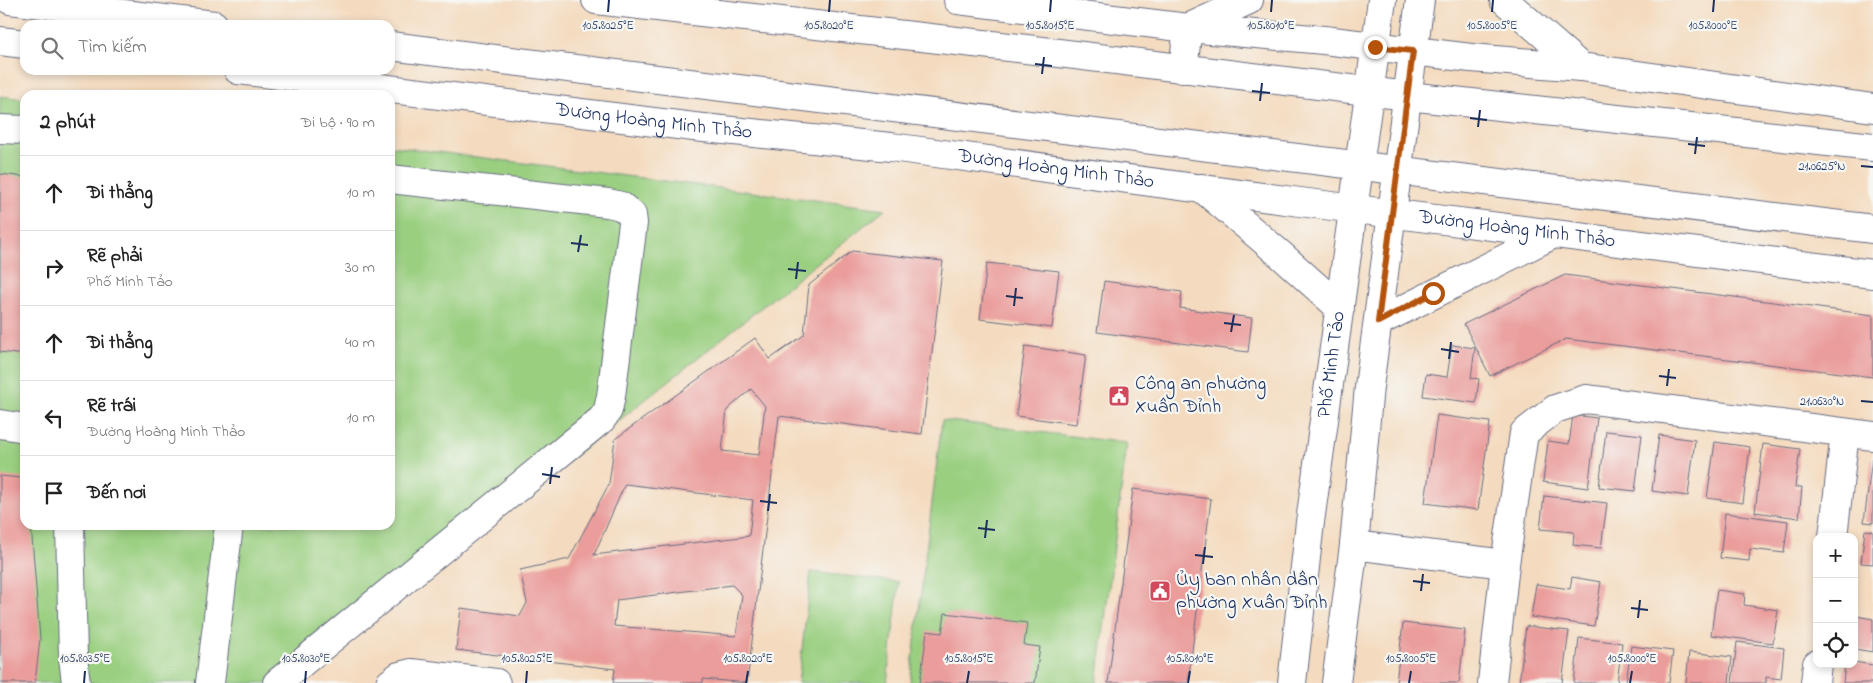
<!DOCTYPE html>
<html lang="vi">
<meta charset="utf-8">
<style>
body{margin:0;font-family:"Indie Flower",sans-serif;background:#f2f2f2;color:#222}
.controls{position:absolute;right:15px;bottom:15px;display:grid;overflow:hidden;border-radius:10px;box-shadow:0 2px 8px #0003}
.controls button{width:45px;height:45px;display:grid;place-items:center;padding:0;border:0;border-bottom:1px solid #e0e0e0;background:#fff;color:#222;font:25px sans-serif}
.stop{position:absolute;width:15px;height:15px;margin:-11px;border:4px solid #b45309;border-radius:50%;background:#fff}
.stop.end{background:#b45309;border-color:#fff;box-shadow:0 1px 5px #0008}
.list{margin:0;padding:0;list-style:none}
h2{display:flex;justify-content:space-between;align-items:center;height:65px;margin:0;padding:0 20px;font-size:21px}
h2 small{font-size:16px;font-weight:400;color:#767676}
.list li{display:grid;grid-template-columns:32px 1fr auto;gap:15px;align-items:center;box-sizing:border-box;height:75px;padding:0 20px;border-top:1px solid #e0e0e0}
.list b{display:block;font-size:19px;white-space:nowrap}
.list p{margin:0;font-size:16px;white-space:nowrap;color:#767676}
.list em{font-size:16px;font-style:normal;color:#767676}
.icon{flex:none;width:28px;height:28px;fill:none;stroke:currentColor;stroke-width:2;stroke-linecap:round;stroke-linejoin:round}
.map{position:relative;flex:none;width:1873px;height:683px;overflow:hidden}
.search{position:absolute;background:#fff;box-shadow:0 2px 8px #0003;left:20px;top:20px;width:375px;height:55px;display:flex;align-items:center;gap:12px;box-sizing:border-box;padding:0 18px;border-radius:15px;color:#767676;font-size:19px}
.panel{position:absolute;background:#fff;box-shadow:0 2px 8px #0003;left:20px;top:90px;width:375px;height:440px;border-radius:15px}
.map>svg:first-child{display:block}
.green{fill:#9acf80;stroke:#5a7f6f}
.building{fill:#ea9d9b;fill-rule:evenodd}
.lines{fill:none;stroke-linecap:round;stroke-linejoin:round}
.minor-casing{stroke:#676b80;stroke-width:30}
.major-casing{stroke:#676b80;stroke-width:30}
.minor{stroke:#fff;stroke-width:28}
.major{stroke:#fff;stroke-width:28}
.route{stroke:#b45309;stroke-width:6}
.ticks{fill:none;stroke:#1b2f5e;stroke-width:2}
.labels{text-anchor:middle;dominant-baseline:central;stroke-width:4.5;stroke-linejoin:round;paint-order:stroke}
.street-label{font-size:20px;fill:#1b2f5e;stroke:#f6f6f2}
.poi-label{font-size:20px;fill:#1b2f5e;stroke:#f6f6f2;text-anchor:start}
.ticks-label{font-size:12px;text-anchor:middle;fill:#1b2f5e;stroke:#f6f6f2;stroke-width:4.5;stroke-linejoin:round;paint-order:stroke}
</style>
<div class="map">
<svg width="1873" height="683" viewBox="0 0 1873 683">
<rect width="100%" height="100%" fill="#f6f6f2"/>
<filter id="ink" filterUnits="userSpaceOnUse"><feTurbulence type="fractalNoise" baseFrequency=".02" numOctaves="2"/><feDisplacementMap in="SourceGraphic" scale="10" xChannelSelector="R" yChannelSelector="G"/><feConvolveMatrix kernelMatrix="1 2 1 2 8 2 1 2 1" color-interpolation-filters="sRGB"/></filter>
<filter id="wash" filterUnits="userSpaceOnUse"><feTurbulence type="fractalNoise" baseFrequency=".0096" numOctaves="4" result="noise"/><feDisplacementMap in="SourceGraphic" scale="20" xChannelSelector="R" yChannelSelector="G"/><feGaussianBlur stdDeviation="1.12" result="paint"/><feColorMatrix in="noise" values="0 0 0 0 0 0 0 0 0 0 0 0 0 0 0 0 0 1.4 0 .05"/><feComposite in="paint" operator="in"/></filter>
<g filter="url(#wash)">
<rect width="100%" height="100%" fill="#f4dbbf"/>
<!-- green -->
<path class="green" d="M0 96 25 99V525H390V146L885 209 289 683H0Z
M942 420 1127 443 1097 683H910Z
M811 572 899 582 887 683H798Z"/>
<g id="blocks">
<!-- building -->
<path class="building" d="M0 174 25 177V355L0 352Z
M852 251 943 261 922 434 779 416 747 683 703 679V683H613L615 669 456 650 461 608 520 616 527 603 520 570 569 559 609 484 615 439 755 338 770 359 804 335 809 285ZM751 389 765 406 759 455 722 451 727 410ZM625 484 753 500 749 536 594 555ZM732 585 742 595 736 636 614 626 617 600Z
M987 263 1059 271 1052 328 980 319Z
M1565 275 1873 315V377L1566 339 1490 376 1464 324Z
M1104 281 1182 292 1180 308 1252 318 1248 352 1097 332Z
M1452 345 1475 348 1471 378 1479 379 1476 403 1423 396 1426 374 1447 377Z
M1025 346 1086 355 1076 424 1016 416Z
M1437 415 1490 422 1478 510 1425 503Z
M1573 415 1597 418 1588 488 1543 482 1548 441 1569 444Z
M1606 431 1642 435 1635 491 1599 487Z
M1659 435 1695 440 1688 496 1652 491Z
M1715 442 1750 447 1743 503 1707 498Z
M1763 444 1800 449 1795 487H1802L1799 518 1755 512Z
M1872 458H1873V523L1864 522Z
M0 476 22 478 25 492V525H31L40 639 35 683H0Z
M1133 489 1211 499 1188 683H1108Z
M1544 496 1607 503 1601 548 1573 545 1574 532 1540 529Z
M1725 513 1788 521 1784 553 1750 549 1749 561 1720 558Z
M1865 530 1873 531V564L1861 563Z
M1572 577 1601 582 1594 626 1531 617 1536 584 1570 589Z
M1717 590 1745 594 1744 605 1778 610 1773 643 1711 635Z
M945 613 1027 623 1024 645 1040 647 1035 683H920L927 631 942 633Z
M1856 616 1873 619V652L1854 649Z
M1403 623 1465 630 1459 683H1396Z
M1526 626 1569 631 1562 683H1519Z
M1579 638 1622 643 1617 683H1574Z
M1737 642 1784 648 1781 679 1766 677V683H1732Z
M1631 646 1673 651 1669 683H1626Z
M1689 652 1732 657 1729 683H1686Z
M1854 662 1873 665V683H1843L1845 664H1854Z"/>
</g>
</g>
<g filter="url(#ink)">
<use href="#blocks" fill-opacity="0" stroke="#676b80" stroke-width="1"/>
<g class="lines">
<!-- minor casing -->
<g class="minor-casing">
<g id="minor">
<path d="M0 129 25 130"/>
<path d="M0 424 25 428"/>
<path d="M70 525 73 657 76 683"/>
<path d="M1833 537 1845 433"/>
<path d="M1354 545 1505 564"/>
<path d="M210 683 229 525"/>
<path d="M277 683 602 419 608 410 611 396 633 223 632 215 621 206 608 203 390 179"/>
<path d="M390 683 399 676 411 673 496 683"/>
<path id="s1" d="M1292 683 1310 522 1382 0"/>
<path d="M1336 683 1354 545 1369 387 1420 0"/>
<path d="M1492 683 1505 564 1524 433 1555 409 1586 399 1873 436"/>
<path d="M1815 683 1817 664"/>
</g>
</g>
<!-- major casing -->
<g class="major-casing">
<g id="major">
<path d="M10 0 214 25"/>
<path d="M596 0 1018 48 1408 96 1873 147"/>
<path d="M958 0 1188 28 1324 40 1471 58 1581 67 1873 108"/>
<path d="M1504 0 1581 67"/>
<path d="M0 41 25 44"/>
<path d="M390 46 1873 229"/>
<path d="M1183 69 1188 28 1249 0"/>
<path id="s2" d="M238 70 694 127 891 147 1300 202 1873 274"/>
<path d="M1202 188 1281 255 1340 308"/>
<path d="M1378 322 1554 234"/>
</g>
</g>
<!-- minor -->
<use href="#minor" class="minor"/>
<!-- major -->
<use href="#major" class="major"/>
</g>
</g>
<g class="lines" filter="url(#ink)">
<!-- route -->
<path class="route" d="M1375 47 1413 51 1378 322 1433 293"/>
</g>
<!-- ticks -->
<path class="ticks" d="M608 12 609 0M829 12 830 0M1050 12 1051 0M1271 12 1272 0M1492 12 1493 0M1713 12 1714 0M1035 64 1052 66M1042 74 1044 57M1252 91 1270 93M1260 101 1262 83M1470 118 1487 120M1478 127 1480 110M1688 144 1705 146M1695 154 1697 137M1861 166 1873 167M571 243 588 245M578 252 581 235M788 269 806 271M796 279 798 262M1006 296 1023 298M1014 306 1016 288M1224 323 1241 325M1231 332 1234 315M1441 349 1459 352M1449 359 1451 342M1659 376 1676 378M1667 386 1669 369M1861 401 1873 402M542 474 560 477M550 484 552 467M760 501 777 503M768 511 770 494M978 528 995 530M985 538 987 520M1195 555 1213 557M1203 564 1205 547M1413 581 1430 583M1421 591 1423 574M1631 608 1648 610M1638 618 1640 600M84 683 85 671M305 683 306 671M526 683 527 671M746 683 748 671M967 683 969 671M1188 683 1190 671M1409 683 1411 671M1630 683 1632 671"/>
<!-- icons -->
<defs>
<g id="civic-square" transform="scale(1.125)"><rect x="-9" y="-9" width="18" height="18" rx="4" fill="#d1495b" stroke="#f6f6f2"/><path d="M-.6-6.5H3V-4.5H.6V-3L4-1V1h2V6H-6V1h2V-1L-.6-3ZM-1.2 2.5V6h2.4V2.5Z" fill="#fff"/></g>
</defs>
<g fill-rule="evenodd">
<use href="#civic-square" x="1119" y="396"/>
<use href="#civic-square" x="1160" y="591"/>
</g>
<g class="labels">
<!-- street labels -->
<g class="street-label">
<text stroke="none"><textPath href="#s2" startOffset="419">Đường Hoàng Minh Thảo</textPath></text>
<text stroke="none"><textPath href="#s2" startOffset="824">Đường Hoàng Minh Thảo</textPath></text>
<text stroke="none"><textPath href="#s2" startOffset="1289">Đường Hoàng Minh Thảo</textPath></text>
<text stroke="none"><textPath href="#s1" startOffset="321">Phố Minh Tảo</textPath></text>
</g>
<!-- poi labels -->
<g class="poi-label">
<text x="1135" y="384">Công an phường<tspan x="1135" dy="23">Xuân Đỉnh</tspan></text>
<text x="1176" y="580">Ủy ban nhân dân<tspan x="1176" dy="23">phường Xuân Đỉnh</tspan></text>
</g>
</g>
<g class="ticks-label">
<text x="608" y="29">105.8025°E</text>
<text x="829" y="29">105.8020°E</text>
<text x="1050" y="29">105.8015°E</text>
<text x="1271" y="29">105.8010°E</text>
<text x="1492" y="29">105.8005°E</text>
<text x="1713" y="29">105.8000°E</text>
<text x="1822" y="170">21.0625°N</text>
<text x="1822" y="405">21.0630°N</text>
<text x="85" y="662">105.8035°E</text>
<text x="306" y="662">105.8030°E</text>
<text x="527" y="662">105.8025°E</text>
<text x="748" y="662">105.8020°E</text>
<text x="969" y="662">105.8015°E</text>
<text x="1190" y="662">105.8010°E</text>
<text x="1411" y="662">105.8005°E</text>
<text x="1632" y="662">105.8000°E</text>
</g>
</svg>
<div class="controls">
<button>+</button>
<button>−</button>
<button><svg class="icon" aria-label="locate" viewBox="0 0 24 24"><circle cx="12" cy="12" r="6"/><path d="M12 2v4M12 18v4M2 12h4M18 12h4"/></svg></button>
</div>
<div class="stop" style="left:1433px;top:293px"></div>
<div class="stop end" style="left:1375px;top:47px"></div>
<div class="search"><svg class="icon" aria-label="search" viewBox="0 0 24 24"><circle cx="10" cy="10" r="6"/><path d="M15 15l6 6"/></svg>Tìm kiếm</div>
<section class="panel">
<h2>2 phút<small>Đi bộ · 90 m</small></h2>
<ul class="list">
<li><svg class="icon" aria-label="ahead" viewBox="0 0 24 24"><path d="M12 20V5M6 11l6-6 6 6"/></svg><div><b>Đi thẳng</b></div><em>10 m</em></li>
<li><svg class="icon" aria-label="right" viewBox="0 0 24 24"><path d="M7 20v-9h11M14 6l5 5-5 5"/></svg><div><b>Rẽ phải</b><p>Phố Minh Tảo</p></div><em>30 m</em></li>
<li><svg class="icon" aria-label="ahead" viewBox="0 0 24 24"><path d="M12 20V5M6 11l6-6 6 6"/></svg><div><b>Đi thẳng</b></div><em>40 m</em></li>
<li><svg class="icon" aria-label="left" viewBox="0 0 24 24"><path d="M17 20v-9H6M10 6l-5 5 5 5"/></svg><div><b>Rẽ trái</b><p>Đường Hoàng Minh Thảo</p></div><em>10 m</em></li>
<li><svg class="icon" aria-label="arrive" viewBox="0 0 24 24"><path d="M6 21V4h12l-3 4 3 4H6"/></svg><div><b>Đến nơi</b></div></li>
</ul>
</section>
</div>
